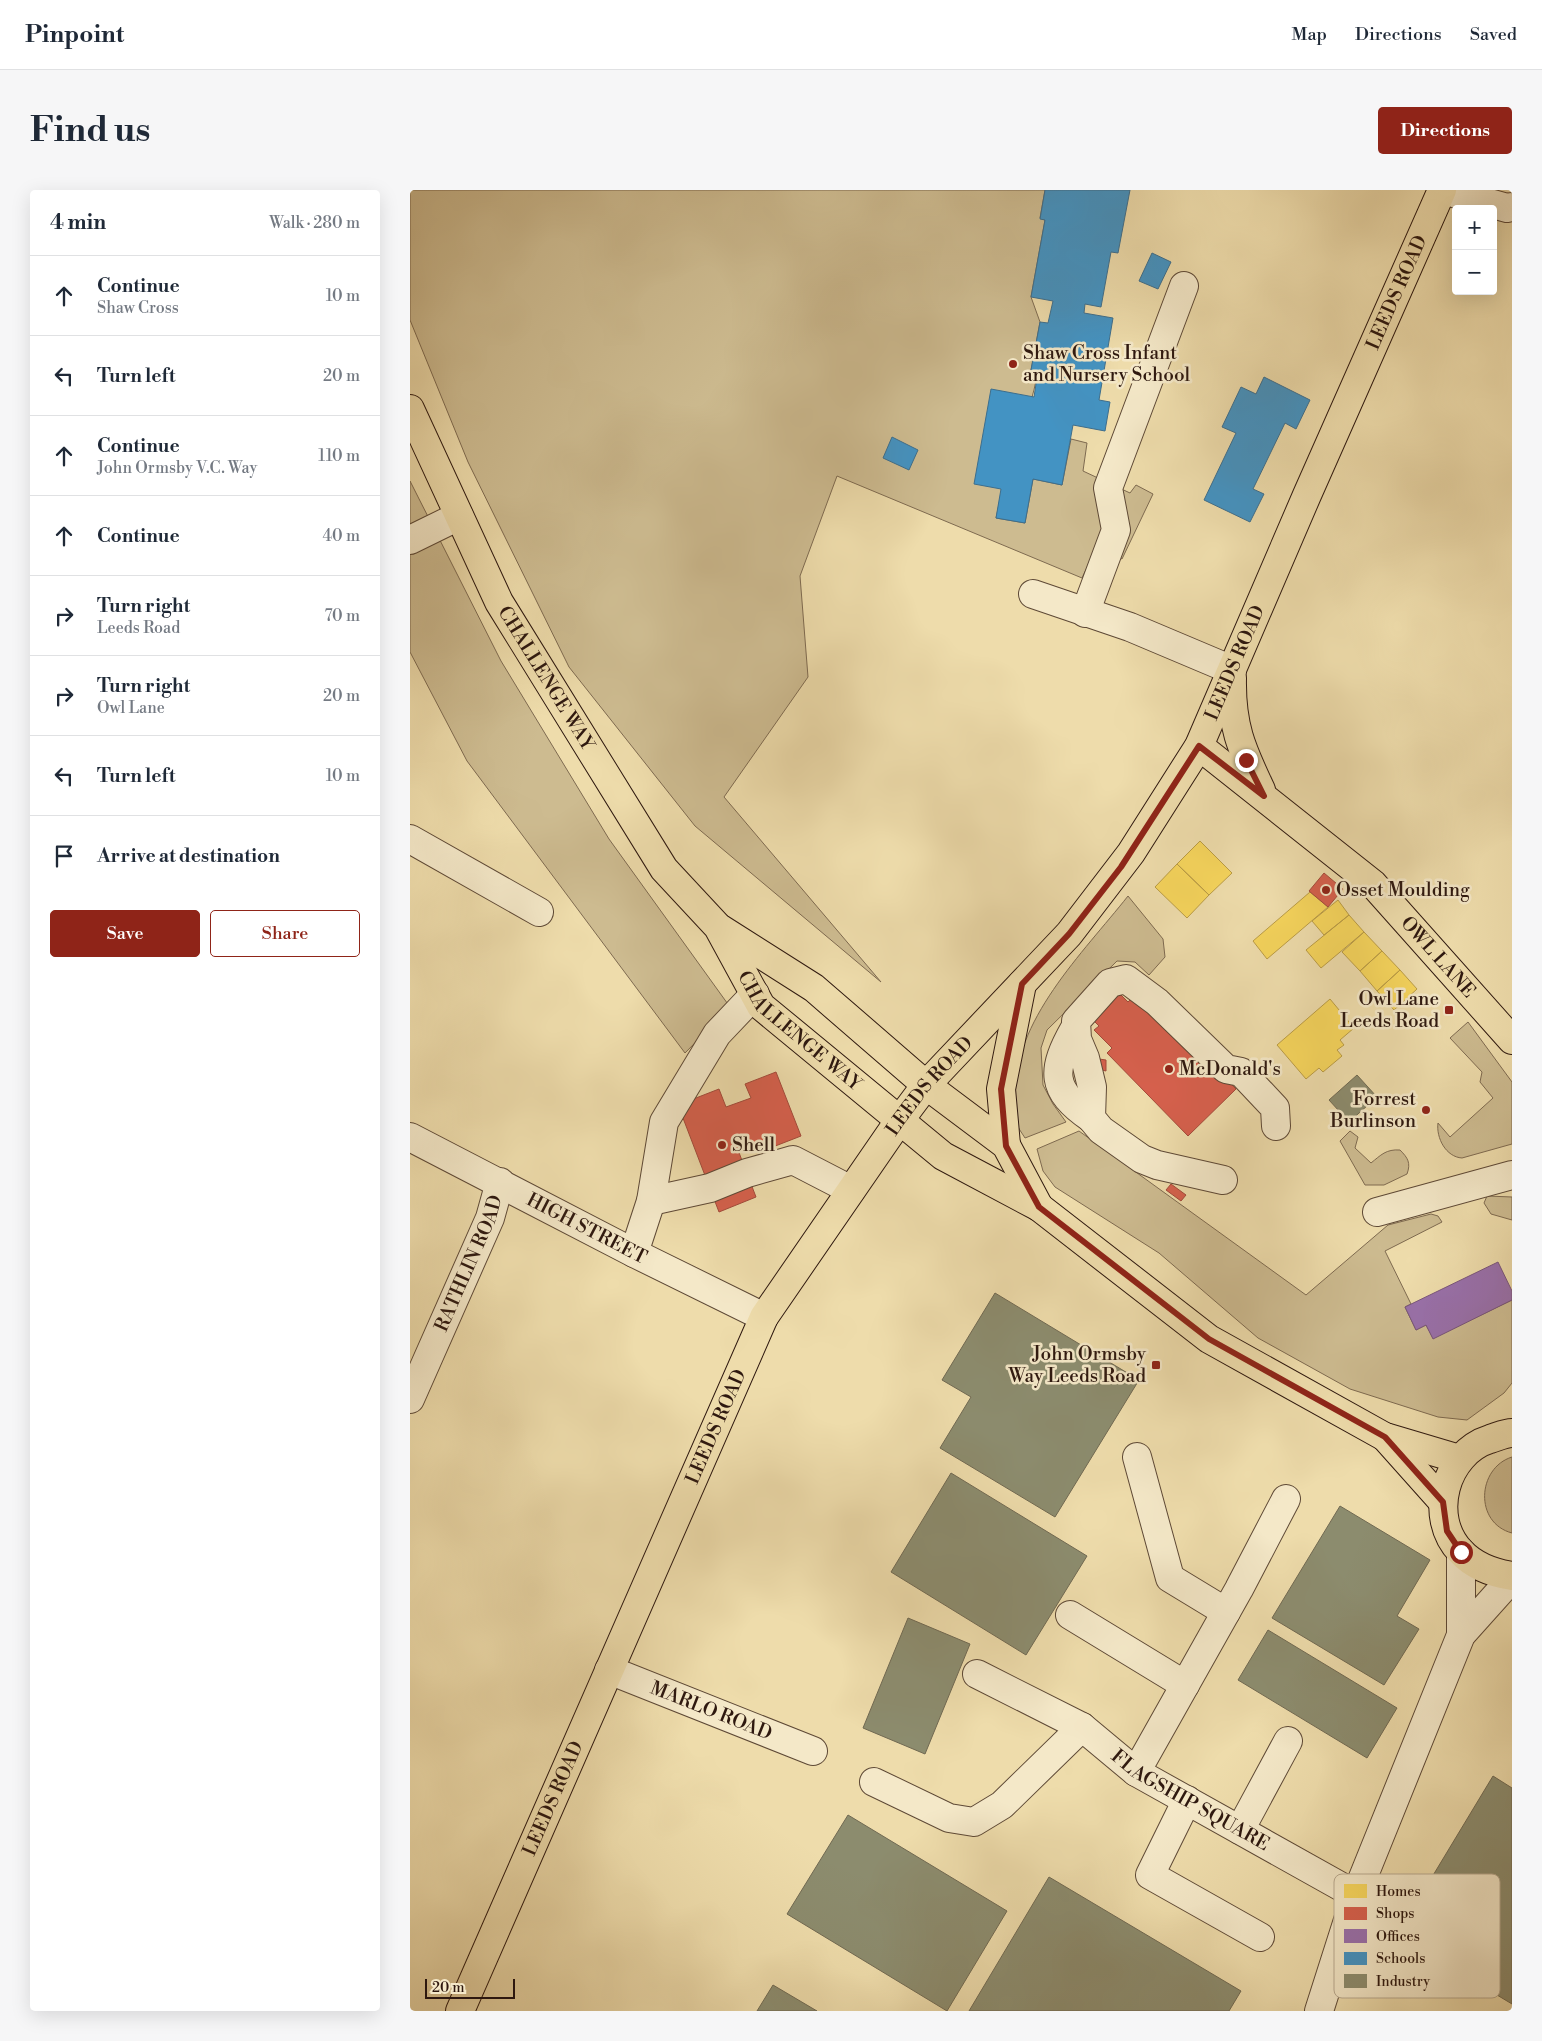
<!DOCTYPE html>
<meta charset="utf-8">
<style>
body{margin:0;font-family:"Libre Bodoni",serif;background:#f6f6f7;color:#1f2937}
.controls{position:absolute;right:15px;top:15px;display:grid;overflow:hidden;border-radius:5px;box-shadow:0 5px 20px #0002}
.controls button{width:45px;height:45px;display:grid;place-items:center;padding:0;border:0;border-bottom:1px solid #e0e1e3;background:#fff;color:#1f2937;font:25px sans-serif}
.scale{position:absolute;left:15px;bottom:12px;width:90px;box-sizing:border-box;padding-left:5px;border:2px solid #2e180f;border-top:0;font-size:14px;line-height:18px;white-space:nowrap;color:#2e180f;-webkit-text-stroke:4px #f4e8c8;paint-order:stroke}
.stop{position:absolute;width:15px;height:15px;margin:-11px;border:4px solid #8f2418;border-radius:50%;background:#fff}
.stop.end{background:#8f2418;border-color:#fff;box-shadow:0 1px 5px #0008}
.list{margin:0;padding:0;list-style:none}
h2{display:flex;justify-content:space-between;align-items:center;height:65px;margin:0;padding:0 20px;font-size:21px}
h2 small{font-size:16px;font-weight:400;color:#747a83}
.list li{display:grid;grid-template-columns:32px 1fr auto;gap:15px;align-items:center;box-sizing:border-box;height:80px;padding:0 20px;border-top:1px solid #e0e1e3}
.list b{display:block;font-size:19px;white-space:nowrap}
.list p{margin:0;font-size:16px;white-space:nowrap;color:#747a83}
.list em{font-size:16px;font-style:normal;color:#747a83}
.actions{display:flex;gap:10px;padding:15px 20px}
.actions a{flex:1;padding:11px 0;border:1px solid #8f2418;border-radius:5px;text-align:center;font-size:18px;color:#8f2418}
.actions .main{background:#8f2418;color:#fff}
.icon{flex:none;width:28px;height:28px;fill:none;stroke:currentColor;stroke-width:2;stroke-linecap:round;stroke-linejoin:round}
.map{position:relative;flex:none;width:1102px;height:1821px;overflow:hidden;border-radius:5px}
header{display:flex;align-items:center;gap:30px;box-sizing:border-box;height:70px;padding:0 25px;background:#fff;border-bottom:1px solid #e0e1e3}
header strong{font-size:24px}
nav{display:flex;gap:28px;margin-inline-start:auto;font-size:18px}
.intro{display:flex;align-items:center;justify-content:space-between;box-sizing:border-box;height:120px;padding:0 30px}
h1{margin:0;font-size:35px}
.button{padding:12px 22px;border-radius:5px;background:#8f2418;color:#fff;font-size:18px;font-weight:700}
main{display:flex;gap:30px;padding:0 30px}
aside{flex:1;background:#fff;border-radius:5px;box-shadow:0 5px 20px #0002}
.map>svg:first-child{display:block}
.green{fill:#cdbb90;stroke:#7e6a50}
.homes{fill:#f6d55c;stroke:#ba9c45}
.shops{fill:#d6604d;stroke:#a44a3a}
.offices{fill:#9970ab;stroke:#79567c}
.schools{fill:#4393c3;stroke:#3d6e8d}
.industry{fill:#8c8c6e;stroke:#706952}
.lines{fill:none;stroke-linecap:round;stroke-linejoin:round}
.minor-casing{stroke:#5e4936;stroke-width:30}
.major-casing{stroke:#2e180f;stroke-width:30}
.minor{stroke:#f4e8c8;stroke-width:28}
.major{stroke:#eedcab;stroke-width:28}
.route{stroke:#8f2418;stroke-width:6}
.poi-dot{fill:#8f2418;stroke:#f4e8c8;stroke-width:2}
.labels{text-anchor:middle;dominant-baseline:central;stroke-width:5;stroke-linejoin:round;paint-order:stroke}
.street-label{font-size:19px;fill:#2e180f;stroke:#f4e8c8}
.poi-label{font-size:19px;fill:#2e180f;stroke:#f4e8c8;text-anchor:start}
.key{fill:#f4e8c8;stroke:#b9aa90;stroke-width:1}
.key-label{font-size:14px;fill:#2e180f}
</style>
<header>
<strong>Pinpoint</strong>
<nav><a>Map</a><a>Directions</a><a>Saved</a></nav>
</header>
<div class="intro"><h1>Find us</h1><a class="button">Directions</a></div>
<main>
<aside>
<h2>4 min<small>Walk · 280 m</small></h2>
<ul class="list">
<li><svg class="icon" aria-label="ahead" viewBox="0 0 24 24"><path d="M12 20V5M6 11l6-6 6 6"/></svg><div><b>Continue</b><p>Shaw Cross</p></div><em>10 m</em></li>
<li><svg class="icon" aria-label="left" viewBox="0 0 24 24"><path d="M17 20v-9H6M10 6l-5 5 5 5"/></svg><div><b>Turn left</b></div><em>20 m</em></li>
<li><svg class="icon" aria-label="ahead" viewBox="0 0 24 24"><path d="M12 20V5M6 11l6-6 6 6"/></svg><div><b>Continue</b><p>John Ormsby V.C. Way</p></div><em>110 m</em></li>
<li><svg class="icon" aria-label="ahead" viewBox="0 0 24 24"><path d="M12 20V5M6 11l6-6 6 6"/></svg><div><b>Continue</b></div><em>40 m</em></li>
<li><svg class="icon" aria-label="right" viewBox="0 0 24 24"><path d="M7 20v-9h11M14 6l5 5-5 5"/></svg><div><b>Turn right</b><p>Leeds Road</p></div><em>70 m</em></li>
<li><svg class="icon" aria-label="right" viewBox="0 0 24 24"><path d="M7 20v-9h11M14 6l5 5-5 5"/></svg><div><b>Turn right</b><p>Owl Lane</p></div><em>20 m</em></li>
<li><svg class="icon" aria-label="left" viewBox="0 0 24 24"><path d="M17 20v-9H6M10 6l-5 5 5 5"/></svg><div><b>Turn left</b></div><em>10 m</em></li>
<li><svg class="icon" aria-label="arrive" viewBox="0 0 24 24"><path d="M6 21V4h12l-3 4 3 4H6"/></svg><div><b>Arrive at destination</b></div></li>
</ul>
<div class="actions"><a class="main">Save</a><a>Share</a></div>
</aside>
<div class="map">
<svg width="1102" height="1821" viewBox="0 0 1102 1821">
<rect width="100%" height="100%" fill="#eedcab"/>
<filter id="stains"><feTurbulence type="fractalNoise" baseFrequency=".004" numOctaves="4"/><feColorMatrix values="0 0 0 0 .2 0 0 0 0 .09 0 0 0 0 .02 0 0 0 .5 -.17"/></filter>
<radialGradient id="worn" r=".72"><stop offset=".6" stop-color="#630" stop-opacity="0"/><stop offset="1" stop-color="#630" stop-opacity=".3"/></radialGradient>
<!-- green -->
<path class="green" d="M0 0H635L630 28 635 30 621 107 630 132 621 180 628 181C619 232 595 278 586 328L615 333 623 289 652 295 661 249 677 253 673 281 720 303 726 295 743 304 712 369 687 356 672 388 427 286 390 386 398 487 314 607 471 792 285 636 159 477 58 272 0 130Z
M0 291 91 471 199 649 320 817 275 863 57 571 0 462Z
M718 706 753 749 755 767 739 785 725 772 707 771 637 840 631 858 633 895 643 914 656 932 615 948C612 943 607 937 606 931 604 924 605 915 605 908 602 831 673 763 718 706Z
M1058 832 1102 892V954L1052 968C1036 967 1026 948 1028 933L1040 947 1083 908 1070 892 1072 882 1040 848Z
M669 941 896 1105 978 1035 1021 1024 1028 1026 1032 1032 975 1061 1001 1114 995 1117 1006 1140 1016 1135 1023 1148 1102 1110V1193L1094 1203 1057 1230 1028 1227 940 1199 848 1148 749 1063 645 997 633 981 627 959Z
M940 941 948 947 945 958 961 973C971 965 976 959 990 960 998 968 1001 973 997 984L974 995H955L930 951Z
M1077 1006 1102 1007V1030L1081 1024 1074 1013Z
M1102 1267V1343C1064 1333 1067 1278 1102 1267Z"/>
<!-- homes -->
<path class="homes" d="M790 651 822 683 799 705 767 674Z
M767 674 799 705 777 728 745 697Z
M900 702 918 717 857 769 843 751Z
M928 710 939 725 914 745 902 731Z
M939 725 954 742 911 778 896 760Z
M954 742 972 761 950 781 932 762Z
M972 761 990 780 967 801 950 781Z
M990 780 1007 799 984 820 967 801Z
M920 809 944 838 930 850 934 855 927 860 932 866 913 882 909 878 896 889 867 855Z"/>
<!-- shops -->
<path class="shops" d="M914 683 933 699 918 717 899 701Z
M707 801 718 812 723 807 742 826 749 820 826 899 778 946 697 863 702 858 684 840 689 836 680 827Z
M689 869 696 870V881L684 878Z
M366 882 391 946 355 960 352 951 328 960 346 1007 309 1022 268 915 309 899 316 917 341 908 335 894Z
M761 994 776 1005 771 1011 756 1000Z"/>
<!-- offices -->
<path class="offices" d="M1088 1072 1102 1101V1110L1023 1149 1016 1135 1006 1140 995 1117Z"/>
<!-- schools -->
<path class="schools" d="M635 0H720L708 63 701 62 691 117 675 114 674 123 703 128 689 210 700 212 695 241 663 235 652 295 623 289 615 333 586 328 591 299 564 294 581 199 624 207 628 181 621 180 630 132 638 133 643 111 621 107 635 30 630 29Z
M742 63 761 72 748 99 729 91Z
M854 187 900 210 886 239 875 233 843 299 854 304 840 332 794 310 826 243 812 237 831 197 846 204Z
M482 247 508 260 499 280 473 268Z"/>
<!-- industry -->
<path class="industry" d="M947 885 967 907 939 932 919 910Z
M585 1103 729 1190 645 1327 530 1258 561 1207 532 1190Z
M541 1283 677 1366 616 1465 481 1382Z
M930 1316 1020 1370 987 1426 1009 1439 974 1495 862 1428Z
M498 1428 560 1454 515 1564 453 1538Z
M858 1440 987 1518 957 1568 828 1490Z
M1083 1586 1102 1598V1814L987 1745Z
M438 1625 597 1721 537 1821 377 1724Z
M639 1687 831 1801 819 1821H559Z
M363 1795 407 1821H347Z"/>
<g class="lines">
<!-- minor casing -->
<g class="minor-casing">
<g id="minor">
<path d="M1033 0 1097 18 1102 17"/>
<path d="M0 350 49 326"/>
<path d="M623 404 720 437 822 480"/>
<path d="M675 423 706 340 698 298 774 96"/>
<path d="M0 649 129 722"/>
<path d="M665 838C641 880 640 900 681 928"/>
<path id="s1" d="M0 947 224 1063 354 1127"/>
<path d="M813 990 747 975 732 969 691 940 681 928 682 897 675 868 667 849 666 831 700 793 716 789 747 812 816 879 831 882 865 918 866 936"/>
<path d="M241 1011 300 998 337 983 383 970 441 1000"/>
<path d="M967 1022 1102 985"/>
<path d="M224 1063 241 1011 254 932 307 844 345 804"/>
<path id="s2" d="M0 1209 80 1028 90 992"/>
<path d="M727 1267 760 1388 816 1422"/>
<path d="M1051 1362V1445"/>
<path d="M660 1425 775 1495"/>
<path id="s3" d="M199 1480 403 1561"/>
<path id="s4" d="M567 1484 672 1537 726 1582 946 1705"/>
<path d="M726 1582 829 1399 876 1309"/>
<path d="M464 1592 539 1628 564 1632 592 1615 672 1537"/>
<path d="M777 1610 740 1685 850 1747"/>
<path d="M830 1640 878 1551"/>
<path d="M909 1821 946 1705 1051 1445 1102 1388"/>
</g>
</g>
<!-- major casing -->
<g class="major-casing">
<g id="major">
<path id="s5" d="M0 219 89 412 254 679 308 737 351 816 533 966 629 1017 799 1149 975 1247 1049 1269"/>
<path d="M822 488C821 535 831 558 851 600"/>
<path id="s6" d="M789 556 963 694 1102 850"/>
<path d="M311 739 404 798 516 895 596 955 629 1017"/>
<path d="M596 955 591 899 612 794"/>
<path d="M1102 1243C1095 1243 1087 1247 1080 1249 1035 1263 1017 1327 1051 1362 1065 1377 1083 1383 1102 1386"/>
<path d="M975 1247 1033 1312"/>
<path id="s7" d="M50 1821 354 1127 489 931 516 895 659 744 721 663 789 556 897 305 1032 0"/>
</g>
</g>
<!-- minor -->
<use href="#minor" class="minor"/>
<!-- major -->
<use href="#major" class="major"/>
</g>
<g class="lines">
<!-- route -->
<path class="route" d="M836 570 854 606 789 556 711 677 659 744 612 794 591 899 596 956 629 1017 799 1149 975 1247 1033 1312 1037 1341 1051 1362"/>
</g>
<!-- markers -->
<g class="poi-dot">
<circle cx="603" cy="174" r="5"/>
<circle cx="916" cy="700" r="5"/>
<rect x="1034" y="815" width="10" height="10" rx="2.5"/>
<circle cx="759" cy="879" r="5"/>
<circle cx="1016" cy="920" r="5"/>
<circle cx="312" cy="955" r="5"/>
<rect x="741" y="1170" width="10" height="10" rx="2.5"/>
</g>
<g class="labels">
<!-- street labels -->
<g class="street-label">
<text stroke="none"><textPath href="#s7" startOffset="1972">LEEDS ROAD</textPath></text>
<text stroke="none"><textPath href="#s7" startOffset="1568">LEEDS ROAD</textPath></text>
<text stroke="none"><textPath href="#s5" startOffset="302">CHALLENGE WAY</textPath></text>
<text stroke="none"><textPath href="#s6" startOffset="320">OWL LANE</textPath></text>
<text stroke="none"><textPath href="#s5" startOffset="740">CHALLENGE WAY</textPath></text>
<text stroke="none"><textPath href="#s7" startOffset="1042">LEEDS ROAD</textPath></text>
<text stroke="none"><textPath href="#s1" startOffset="199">HIGH STREET</textPath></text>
<text stroke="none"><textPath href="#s2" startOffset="148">RATHLIN ROAD</textPath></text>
<text stroke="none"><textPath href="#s7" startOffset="638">LEEDS ROAD</textPath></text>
<text stroke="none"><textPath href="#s3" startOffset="110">MARLO ROAD</textPath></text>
<text stroke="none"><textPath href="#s7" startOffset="232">LEEDS ROAD</textPath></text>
<text stroke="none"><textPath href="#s4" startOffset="249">FLAGSHIP SQUARE</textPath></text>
</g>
<!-- poi labels -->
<g class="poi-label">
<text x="613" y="163">Shaw Cross Infant<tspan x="613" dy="22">and Nursery School</tspan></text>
<text x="926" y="700">Osset Moulding</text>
<text x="1029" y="809" text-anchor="end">Owl Lane<tspan x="1029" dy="22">Leeds Road</tspan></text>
<text x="769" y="879">McDonald's</text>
<text x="1006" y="909" text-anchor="end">Forrest<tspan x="1006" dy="22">Burlinson</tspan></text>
<text x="322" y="955">Shell</text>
<text x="736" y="1164" text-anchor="end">John Ormsby<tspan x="736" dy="22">Way Leeds Road</tspan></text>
</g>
</g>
<!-- legend -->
<rect x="924" y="1684" width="166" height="124" rx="8" class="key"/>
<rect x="934" y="1694" width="23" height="14" fill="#f6d55c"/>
<rect x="934" y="1717" width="23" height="13" fill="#d6604d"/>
<rect x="934" y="1739" width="23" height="14" fill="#9970ab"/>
<rect x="934" y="1762" width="23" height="13" fill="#4393c3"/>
<rect x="934" y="1784" width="23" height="14" fill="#8c8c6e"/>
<g class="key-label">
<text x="966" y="1706">Homes</text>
<text x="966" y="1728">Shops</text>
<text x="966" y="1751">Offices</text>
<text x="966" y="1773">Schools</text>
<text x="966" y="1796">Industry</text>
</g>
<rect width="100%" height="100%" filter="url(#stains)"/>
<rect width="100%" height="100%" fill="url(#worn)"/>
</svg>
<div class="controls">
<button>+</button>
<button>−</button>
</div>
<div class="scale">20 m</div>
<div class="stop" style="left:1051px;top:1362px"></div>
<div class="stop end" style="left:836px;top:570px"></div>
</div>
</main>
